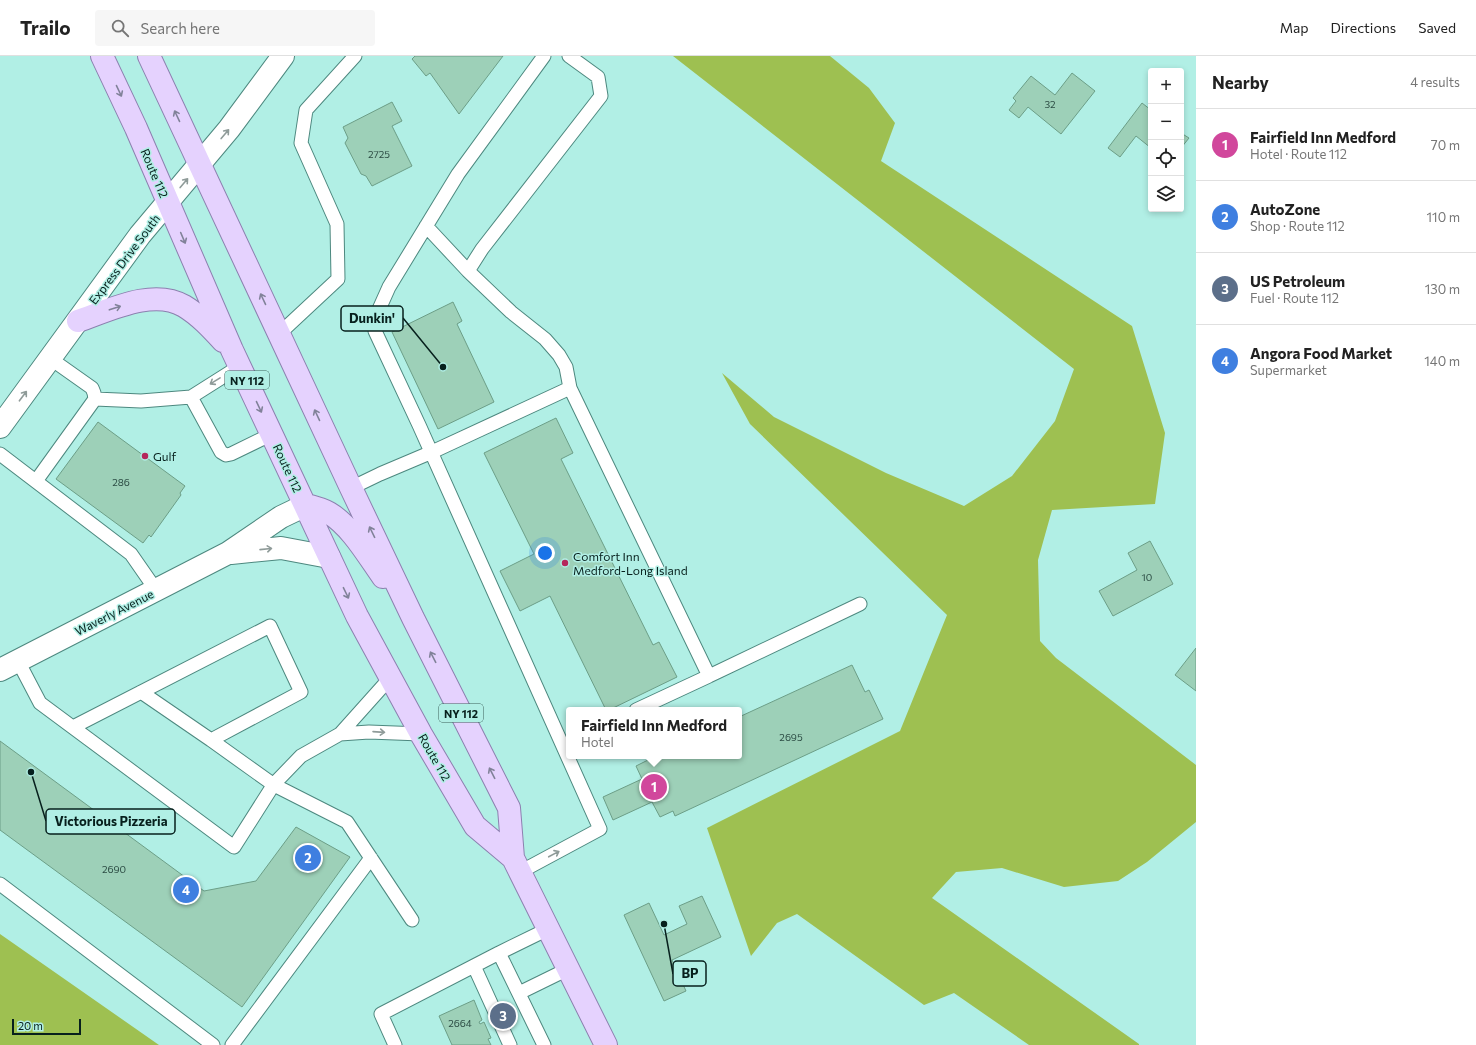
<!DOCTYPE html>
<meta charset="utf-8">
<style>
body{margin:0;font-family:Commissioner,sans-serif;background:#f6f6f6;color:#222}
.controls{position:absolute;right:12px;top:12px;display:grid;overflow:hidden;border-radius:4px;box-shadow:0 2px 6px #0003}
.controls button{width:36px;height:36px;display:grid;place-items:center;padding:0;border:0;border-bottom:1px solid #e0e0e0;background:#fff;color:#222;font:20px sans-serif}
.scale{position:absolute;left:12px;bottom:10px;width:69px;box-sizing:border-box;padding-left:4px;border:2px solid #07201d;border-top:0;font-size:11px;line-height:14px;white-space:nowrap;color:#07201d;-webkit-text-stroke:3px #b1efe5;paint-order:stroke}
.you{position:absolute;left:545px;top:497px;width:14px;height:14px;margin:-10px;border:3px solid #fff;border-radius:50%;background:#1a73e8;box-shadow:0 0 0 6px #1a73e833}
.badge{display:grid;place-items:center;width:26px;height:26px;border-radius:50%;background:#b5275c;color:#fff;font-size:13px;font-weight:700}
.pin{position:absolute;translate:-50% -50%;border:2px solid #fff;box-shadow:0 1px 4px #0006}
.popup{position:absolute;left:566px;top:651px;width:176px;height:52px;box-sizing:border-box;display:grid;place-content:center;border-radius:4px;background:#fff;filter:drop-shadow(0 1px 3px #0005);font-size:13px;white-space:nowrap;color:#767676}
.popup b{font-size:15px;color:#222}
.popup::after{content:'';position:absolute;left:50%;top:100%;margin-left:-8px;border:8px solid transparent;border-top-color:#fff}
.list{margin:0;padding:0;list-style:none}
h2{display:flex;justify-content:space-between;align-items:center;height:52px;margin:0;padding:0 16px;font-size:17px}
h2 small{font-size:13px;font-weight:400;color:#767676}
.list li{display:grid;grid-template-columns:26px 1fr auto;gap:12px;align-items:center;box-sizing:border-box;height:72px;padding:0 16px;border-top:1px solid #e0e0e0}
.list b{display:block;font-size:15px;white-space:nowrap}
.list p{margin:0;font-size:13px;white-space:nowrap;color:#767676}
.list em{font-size:13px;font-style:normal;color:#767676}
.icon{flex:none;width:22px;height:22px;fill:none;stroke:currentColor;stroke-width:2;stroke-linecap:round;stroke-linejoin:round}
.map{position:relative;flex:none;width:1196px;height:989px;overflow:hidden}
header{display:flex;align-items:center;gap:24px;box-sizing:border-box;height:56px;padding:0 20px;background:#fff;border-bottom:1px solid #e0e0e0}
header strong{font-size:19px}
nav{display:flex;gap:22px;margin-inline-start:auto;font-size:14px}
.search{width:280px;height:36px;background:#f6f6f6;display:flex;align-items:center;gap:10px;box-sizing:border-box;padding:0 14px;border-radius:4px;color:#767676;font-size:15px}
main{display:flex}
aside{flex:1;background:#fff}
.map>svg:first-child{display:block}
.green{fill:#9ec051}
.building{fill:#9dd0b8;stroke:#6c9e87}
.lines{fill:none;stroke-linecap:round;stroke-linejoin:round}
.lane-casing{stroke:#4d887f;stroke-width:15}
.street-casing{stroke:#4d887f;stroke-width:24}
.secondary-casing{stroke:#4d887f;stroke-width:24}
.primary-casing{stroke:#8c80af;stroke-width:24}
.lane{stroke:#fff;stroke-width:13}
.street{stroke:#fff;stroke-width:22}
.secondary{stroke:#fff;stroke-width:22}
.primary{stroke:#e5d2fe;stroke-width:22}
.oneway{stroke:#818299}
.oneway2{stroke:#8f9b99}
.poi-dot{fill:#b5275c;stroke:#b1efe5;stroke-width:1.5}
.labels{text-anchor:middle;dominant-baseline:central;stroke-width:3;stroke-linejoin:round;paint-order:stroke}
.number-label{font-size:10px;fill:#2c4c44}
.shield{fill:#b1efe5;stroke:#3a5e59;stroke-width:1}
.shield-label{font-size:11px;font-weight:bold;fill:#07201d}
.street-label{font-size:12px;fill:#07201d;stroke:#b1efe5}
.poi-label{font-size:12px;fill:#07201d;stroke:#b1efe5;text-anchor:start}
.leader{fill:none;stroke:#07201d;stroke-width:1.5}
.callout-dot{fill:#07201d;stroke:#b1efe5;stroke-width:1.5}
.callout{fill:#b1efe5;stroke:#07201d;stroke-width:1.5}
.callout-label{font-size:13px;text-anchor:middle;font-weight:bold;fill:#07201d}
</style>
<header>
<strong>Trailo</strong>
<div class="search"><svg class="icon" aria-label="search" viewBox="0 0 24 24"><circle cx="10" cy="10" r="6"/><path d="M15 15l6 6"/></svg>Search here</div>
<nav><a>Map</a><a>Directions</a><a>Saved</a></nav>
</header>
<main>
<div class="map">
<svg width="1196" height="989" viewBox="0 0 1196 989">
<rect width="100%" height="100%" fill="#b1efe5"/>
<!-- green -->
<path class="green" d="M673 0H830L869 32 895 67 881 105 1132 270 1165 377 1155 448 1052 454 1038 504 1040 585 1056 602 1196 709V766L1147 806 1118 825 1064 831 1002 812 956 816 932 842 1139 988V989H1029L954 937 924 949 797 858 777 867 751 900 707 772 900 675 947 559 750 368 722 317 774 361 886 417 964 450 1012 420 1055 365 1074 313Z
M0 878 159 989H0Z"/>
<!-- building -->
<path class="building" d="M415 0H503L459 58 430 17 426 20 412 3Z
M1072 17 1095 35 1061 78 1028 51 1019 62 1009 54 1016 45 1013 42 1031 20 1055 39Z
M392 46 402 65 392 70 412 110 372 130 366 120 361 118 345 87 348 82 343 71Z
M1142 47 1151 54V92L1136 80 1120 101 1108 92Z
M1181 77 1189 82 1181 92Z
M453 246 462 265 457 268 494 346 438 373 392 276Z
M556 362 573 397 561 403 653 589 659 586 677 621 609 654H606L550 540 520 555 500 515 534 498 484 397Z
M98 366 185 430 180 437 181 439 151 481 149 479 143 487 56 423Z
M1150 485 1173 528 1113 560 1099 535 1137 514 1128 497Z
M1196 592V635L1175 619Z
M852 609 865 636 869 634 883 663 675 760 673 755 660 761 652 746 613 764 603 741 642 723 636 710 656 700H739V661Z
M0 685 204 835 256 825 296 771 350 801 242 951 0 774Z
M702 840 721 881 672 904 686 935 664 945 624 859 649 847 664 879 687 868 679 850Z
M474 944 482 964 479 966 480 968 484 966 491 982 488 983 491 989H452L439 960Z"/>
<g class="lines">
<!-- lane casing -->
<g class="lane-casing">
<path id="lane" d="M426 170 468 215 482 193 601 40 598 21 569 0
M468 215 511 256 545 283 559 299 566 311 570 332
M279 278 338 223 337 168 301 87 306 54 355 0
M191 341 221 396 226 399 231 398 272 378
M95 343 141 345 191 341 240 310
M0 398 131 498 156 534
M36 425 95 343 94 337 92 332 51 303
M351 432 380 418 432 396 570 332 709 620 636 654
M18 605 40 647 234 791 274 728 301 700 340 678 391 621
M709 620 860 548
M141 636 211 684
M73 671 270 570 301 636 211 684 274 729 347 766 412 864
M340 678 369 676 421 678
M520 816 600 773 419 369 375 275 376 260 389 231 458 118 544 0
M0 828 213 989
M499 897 548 873
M474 910 510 989
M519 937 568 913
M232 989 371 802
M395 989 381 958 499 897 544 989"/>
</g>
<!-- street casing -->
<g class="street-casing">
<path id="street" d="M231 497 281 492 329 501
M0 614 228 497 281 461 306 449"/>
</g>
<!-- secondary casing -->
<g class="secondary-casing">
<path id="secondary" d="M0 371 140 179 229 73 283 0"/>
</g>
<!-- primary casing -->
<g class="primary-casing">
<path id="primary" d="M102 0 136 72 232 294 357 560 421 678 475 770 513 802
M149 0 351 432 413 562 509 752 513 802 606 989
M78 265C110 254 153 232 184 250 199 259 211 272 223 285
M306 449C314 451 322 453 329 457 351 470 368 500 383 521"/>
</g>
<!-- lane -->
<use href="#lane" class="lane"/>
<!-- street -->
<use href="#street" class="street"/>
<!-- secondary -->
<use href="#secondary" class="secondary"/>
<!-- primary -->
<use href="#primary" class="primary"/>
</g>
<!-- one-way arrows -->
<defs><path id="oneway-shaft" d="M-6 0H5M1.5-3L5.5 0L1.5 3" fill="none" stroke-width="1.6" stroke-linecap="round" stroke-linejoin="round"/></defs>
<g class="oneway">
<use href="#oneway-shaft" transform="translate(119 35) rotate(65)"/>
<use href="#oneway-shaft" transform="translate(177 60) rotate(-115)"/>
<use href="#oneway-shaft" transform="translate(183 182) rotate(67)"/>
<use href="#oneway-shaft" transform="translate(263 243) rotate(-115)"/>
<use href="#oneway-shaft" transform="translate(115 252) rotate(-18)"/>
<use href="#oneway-shaft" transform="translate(259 351) rotate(65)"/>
<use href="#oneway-shaft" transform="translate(317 359) rotate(-115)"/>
<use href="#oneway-shaft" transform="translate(372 476) rotate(-116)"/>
<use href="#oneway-shaft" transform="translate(346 537) rotate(64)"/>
<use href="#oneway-shaft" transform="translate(433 601) rotate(-117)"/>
<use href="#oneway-shaft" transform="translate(492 717) rotate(-117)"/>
</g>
<g class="oneway2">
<use href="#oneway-shaft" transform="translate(225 78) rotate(-50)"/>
<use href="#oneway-shaft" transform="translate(184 127) rotate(-50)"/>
<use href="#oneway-shaft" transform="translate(215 325) rotate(148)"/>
<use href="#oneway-shaft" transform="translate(23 340) rotate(-53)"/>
<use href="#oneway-shaft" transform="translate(266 493) rotate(-6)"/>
<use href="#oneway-shaft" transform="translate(379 676) rotate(4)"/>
<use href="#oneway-shaft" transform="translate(554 798) rotate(-28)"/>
</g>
<!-- markers -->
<g class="poi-dot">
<circle cx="145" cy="400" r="4"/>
<circle cx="565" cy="507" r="4"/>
</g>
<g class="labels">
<!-- number labels -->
<g class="number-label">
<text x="1050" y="48">32</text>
<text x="379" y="98">2725</text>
<text x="121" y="426">286</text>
<text x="1147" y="521">10</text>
<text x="791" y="681">2695</text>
<text x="114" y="813">2690</text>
<text x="460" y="967">2664</text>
</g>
<!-- shield labels -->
<g class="shield">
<rect x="225" y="315" width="44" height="18" rx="3"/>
<rect x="439" y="648" width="44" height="18" rx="3"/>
</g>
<g class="shield-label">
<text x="247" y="324">NY 112</text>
<text x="461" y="657">NY 112</text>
</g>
<!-- street labels -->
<g class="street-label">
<text transform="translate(155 117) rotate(67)">Route 112</text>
<text transform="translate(124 203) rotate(-53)">Express Drive South</text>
<text transform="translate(288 412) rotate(65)">Route 112</text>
<text transform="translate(114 556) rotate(-27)">Waverly Avenue</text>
<text transform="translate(435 701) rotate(60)">Route 112</text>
</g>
<!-- poi labels -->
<g class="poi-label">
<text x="153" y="400">Gulf</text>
<text x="573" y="500">Comfort Inn<tspan x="573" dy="14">Medford-Long Island</tspan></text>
</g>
</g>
<!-- callouts -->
<path class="leader" d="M443 311L403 262M31 716L46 765M664 868L673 918"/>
<g class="callout-dot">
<circle cx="443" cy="311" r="4"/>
<circle cx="31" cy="716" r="4"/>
<circle cx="664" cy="868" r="4"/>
</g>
<g class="callout">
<rect x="341" y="250" width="62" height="25" rx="4"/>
<rect x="46" y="753" width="129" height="25" rx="4"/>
<rect x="673" y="905" width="33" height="25" rx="4"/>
</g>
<g class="callout-label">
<text x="372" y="267">Dunkin'</text>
<text x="111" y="770">Victorious Pizzeria</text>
<text x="690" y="922">BP</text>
</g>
</svg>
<div class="controls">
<button>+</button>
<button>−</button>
<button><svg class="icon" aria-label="locate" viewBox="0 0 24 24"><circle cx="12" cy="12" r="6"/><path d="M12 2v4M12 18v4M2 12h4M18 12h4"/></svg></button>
<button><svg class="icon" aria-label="layers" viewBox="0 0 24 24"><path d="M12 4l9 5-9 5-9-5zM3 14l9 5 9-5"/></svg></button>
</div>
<div class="scale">20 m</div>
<div class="you"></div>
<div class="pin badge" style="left:654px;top:731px;background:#d1479c">1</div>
<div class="popup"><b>Fairfield Inn Medford</b>Hotel</div>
<div class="pin badge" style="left:308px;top:802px;background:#3f7fe0">2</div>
<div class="pin badge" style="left:503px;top:960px;background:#5c6f8a">3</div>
<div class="pin badge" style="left:186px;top:834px;background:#3f7fe0">4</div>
</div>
<aside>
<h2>Nearby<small>4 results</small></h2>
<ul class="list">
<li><span class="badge" style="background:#d1479c">1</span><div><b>Fairfield Inn Medford</b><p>Hotel · Route 112</p></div><em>70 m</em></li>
<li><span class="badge" style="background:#3f7fe0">2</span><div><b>AutoZone</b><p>Shop · Route 112</p></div><em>110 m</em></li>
<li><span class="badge" style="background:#5c6f8a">3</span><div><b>US Petroleum</b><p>Fuel · Route 112</p></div><em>130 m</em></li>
<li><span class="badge" style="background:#3f7fe0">4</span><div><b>Angora Food Market</b><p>Supermarket</p></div><em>140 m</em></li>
</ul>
</aside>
</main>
